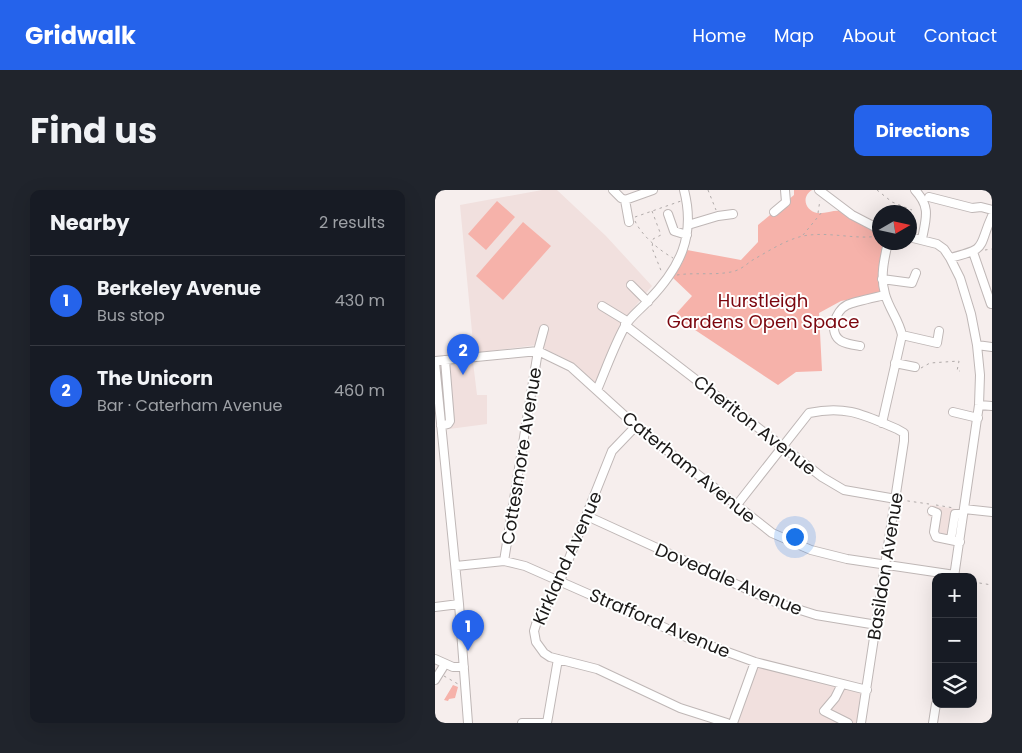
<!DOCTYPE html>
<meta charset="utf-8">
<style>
body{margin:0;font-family:Poppins,sans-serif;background:#20242c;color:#f1f3f6}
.controls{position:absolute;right:15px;bottom:15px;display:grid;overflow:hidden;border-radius:10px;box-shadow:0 5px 20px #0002}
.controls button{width:45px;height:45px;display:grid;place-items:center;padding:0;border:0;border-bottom:1px solid #363941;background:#171b24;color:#f1f3f6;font:25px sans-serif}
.compass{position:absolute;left:437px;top:15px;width:45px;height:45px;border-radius:50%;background:#171b24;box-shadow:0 5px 20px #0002;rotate:81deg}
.you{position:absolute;left:359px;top:346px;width:18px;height:18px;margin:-12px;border:4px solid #fff;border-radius:50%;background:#1a73e8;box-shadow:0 0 0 8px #1a73e833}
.badge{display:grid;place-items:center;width:32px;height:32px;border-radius:50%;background:#2563eb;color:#fff;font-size:16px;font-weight:700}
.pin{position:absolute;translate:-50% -41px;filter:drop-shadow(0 1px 2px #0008)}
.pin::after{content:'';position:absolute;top:26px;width:18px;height:15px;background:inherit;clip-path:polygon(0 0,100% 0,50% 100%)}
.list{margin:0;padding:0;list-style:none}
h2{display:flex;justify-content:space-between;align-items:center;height:65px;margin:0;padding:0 20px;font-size:21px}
h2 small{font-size:16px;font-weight:400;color:#9ea1a6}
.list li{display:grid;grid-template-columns:32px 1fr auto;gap:15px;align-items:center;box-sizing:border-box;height:90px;padding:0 20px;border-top:1px solid #363941}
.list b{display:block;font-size:19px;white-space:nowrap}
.list p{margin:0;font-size:16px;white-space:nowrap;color:#9ea1a6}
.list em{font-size:16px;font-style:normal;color:#9ea1a6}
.icon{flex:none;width:28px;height:28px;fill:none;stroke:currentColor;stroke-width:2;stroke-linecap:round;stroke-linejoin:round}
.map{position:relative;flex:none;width:557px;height:533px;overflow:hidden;border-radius:10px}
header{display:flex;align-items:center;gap:30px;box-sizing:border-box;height:70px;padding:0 25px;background:#2563eb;color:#fff}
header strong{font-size:24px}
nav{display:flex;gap:28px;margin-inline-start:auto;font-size:18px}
.intro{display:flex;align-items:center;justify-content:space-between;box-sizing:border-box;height:120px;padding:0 30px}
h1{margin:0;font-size:35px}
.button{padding:12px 22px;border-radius:10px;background:#2563eb;color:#fff;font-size:18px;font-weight:700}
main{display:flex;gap:30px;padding:0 30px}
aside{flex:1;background:#171b24;border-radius:10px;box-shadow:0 5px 20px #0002}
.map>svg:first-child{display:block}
.built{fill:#f1e0de}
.green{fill:#f6b2aa}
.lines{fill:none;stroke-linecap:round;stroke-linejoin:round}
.minor-casing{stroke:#bfb7b6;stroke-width:10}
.path{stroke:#b0aaa9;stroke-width:1;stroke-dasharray:2.5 4;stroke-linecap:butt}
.minor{stroke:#fff;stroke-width:8}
.labels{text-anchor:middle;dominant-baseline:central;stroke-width:4;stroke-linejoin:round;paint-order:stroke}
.park-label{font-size:18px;fill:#7b060e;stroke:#fff}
.street-label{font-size:18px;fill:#1b1918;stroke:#fff}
</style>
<header>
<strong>Gridwalk</strong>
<nav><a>Home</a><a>Map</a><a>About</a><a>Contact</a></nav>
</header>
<div class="intro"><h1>Find us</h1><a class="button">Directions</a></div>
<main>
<aside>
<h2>Nearby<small>2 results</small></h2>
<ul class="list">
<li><span class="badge">1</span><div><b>Berkeley Avenue</b><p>Bus stop</p></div><em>430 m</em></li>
<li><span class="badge">2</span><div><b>The Unicorn</b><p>Bar · Caterham Avenue</p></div><em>460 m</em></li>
</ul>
</aside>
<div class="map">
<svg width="557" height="533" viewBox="0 0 557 533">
<rect width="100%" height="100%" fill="#f6eeed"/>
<!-- built -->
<path class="built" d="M107 0H122L171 46 217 96 186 133 160 193 139 173 102 155 39 163 25 15Z
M38 172 42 205H52V234L14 239 16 235V201L14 175Z
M495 315 521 319 517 351 496 348 500 327 493 326Z
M320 472 432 500 426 533H298Z"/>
<!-- green -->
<path class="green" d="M359 0H377C366 7 370 20 382 23 390 24 398 20 406 21 413 22 436 37 444 41V52L450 53 444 81 446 102 444 104 406 111 384 123 387 181 361 182 343 195 239 126 257 106 237 87 247 73 252 60 306 70 323 52V35L359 5Z
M62 11 80 27 51 60 33 44Z
M88 32 116 56 68 110 41 86Z
M18 495 23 497 20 508 14 509 13 511 9 510Z"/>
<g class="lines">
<!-- minor casing -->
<g class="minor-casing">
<path id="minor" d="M178 0 186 8 190 10 218 0
M384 0 417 25 444 39
M480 0C496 17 491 28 487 49
M494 7 537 18 546 17 557 20
M190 10 194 32
M339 22 351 12 350 0
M233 24 239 41 252 45
M253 35 283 26 298 24
M474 47 502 54 509 59 515 68 525 88 536 124 542 155 545 185 544 215 519 387
M538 62 556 114
M515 68C554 58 542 59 557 26
M447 89 477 93 481 83
M196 95 213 112
M167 116 190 130V135L387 287 409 300 461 309
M467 145 502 153 504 141
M542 155 557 157
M425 156C419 155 411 154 406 151 393 143 400 121 412 115 418 112 442 107 450 105
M0 171 103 161 136 177 201 236 337 343 376 360 412 369 520 385
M0 173 24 414 33 533
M460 173 480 177
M162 200C171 179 179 156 190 136 195 127 206 119 213 111 245 78 261 46 249 0
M544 215 557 216
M518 222 543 228
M447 233 467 145C464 130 454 119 450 104 445 87 449 70 453 52
M6 236 13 234 15 231 10 170
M201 236 177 261 125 391 102 431 99 441 101 452 109 463 115 467 162 479 245 518 292 533
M301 316 374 223C411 215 429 225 462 239L469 243V251L426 533
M529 319 557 322
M497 321 502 323 499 342 501 347 525 352
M152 326 340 412 381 425 442 435
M516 349 520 324H528
M69 371 103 161 109 139
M21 376 69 371 90 376 251 447 320 472 432 500
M0 417 24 414
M0 469 18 477H29
M0 490 10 474
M407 494 400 508 389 521 413 533
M87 533H112
M112 533 123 469
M298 533 320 472
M498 533 501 514"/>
</g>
<!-- path -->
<path class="path" d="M273 0 281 20
M442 0 457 12 477 20
M217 21 226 45 218 49 217 58 227 83
M383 23 385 10
M200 27 246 11
M200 31C207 46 224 60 238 68
M368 45 387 22
M550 60 557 59
M242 85C261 82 282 86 300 81 306 79 311 75 316 71 332 62 350 50 368 46 394 41 419 50 444 46
M486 178 495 173 524 171 522 181H525
M466 310 494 314
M501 315 519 318
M538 392 557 395
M9 486 23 494"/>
<!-- minor -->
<use href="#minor" class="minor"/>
</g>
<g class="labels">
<!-- park labels -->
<g class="park-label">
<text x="328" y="110">Hurstleigh<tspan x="328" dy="21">Gardens Open Space</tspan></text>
</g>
<!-- street labels -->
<g class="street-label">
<text transform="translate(320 235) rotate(38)">Cheriton Avenue</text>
<text transform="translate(86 266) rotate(-81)">Cottesmore Avenue</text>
<text transform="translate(254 277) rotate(39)">Caterham Avenue</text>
<text transform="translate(132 368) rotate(-66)">Kirkland Avenue</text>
<text transform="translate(450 376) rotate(-81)">Basildon Avenue</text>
<text transform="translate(294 389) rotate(23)">Dovedale Avenue</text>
<text transform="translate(225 433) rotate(23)">Strafford Avenue</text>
</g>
</g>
</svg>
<div class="controls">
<button>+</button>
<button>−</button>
<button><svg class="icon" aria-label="layers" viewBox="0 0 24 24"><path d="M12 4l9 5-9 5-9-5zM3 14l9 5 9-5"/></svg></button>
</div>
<svg class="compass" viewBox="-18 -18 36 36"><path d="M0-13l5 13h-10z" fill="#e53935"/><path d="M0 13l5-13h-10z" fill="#9ea1a6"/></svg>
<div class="you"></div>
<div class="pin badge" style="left:33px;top:461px">1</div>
<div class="pin badge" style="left:28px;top:185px">2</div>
</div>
</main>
